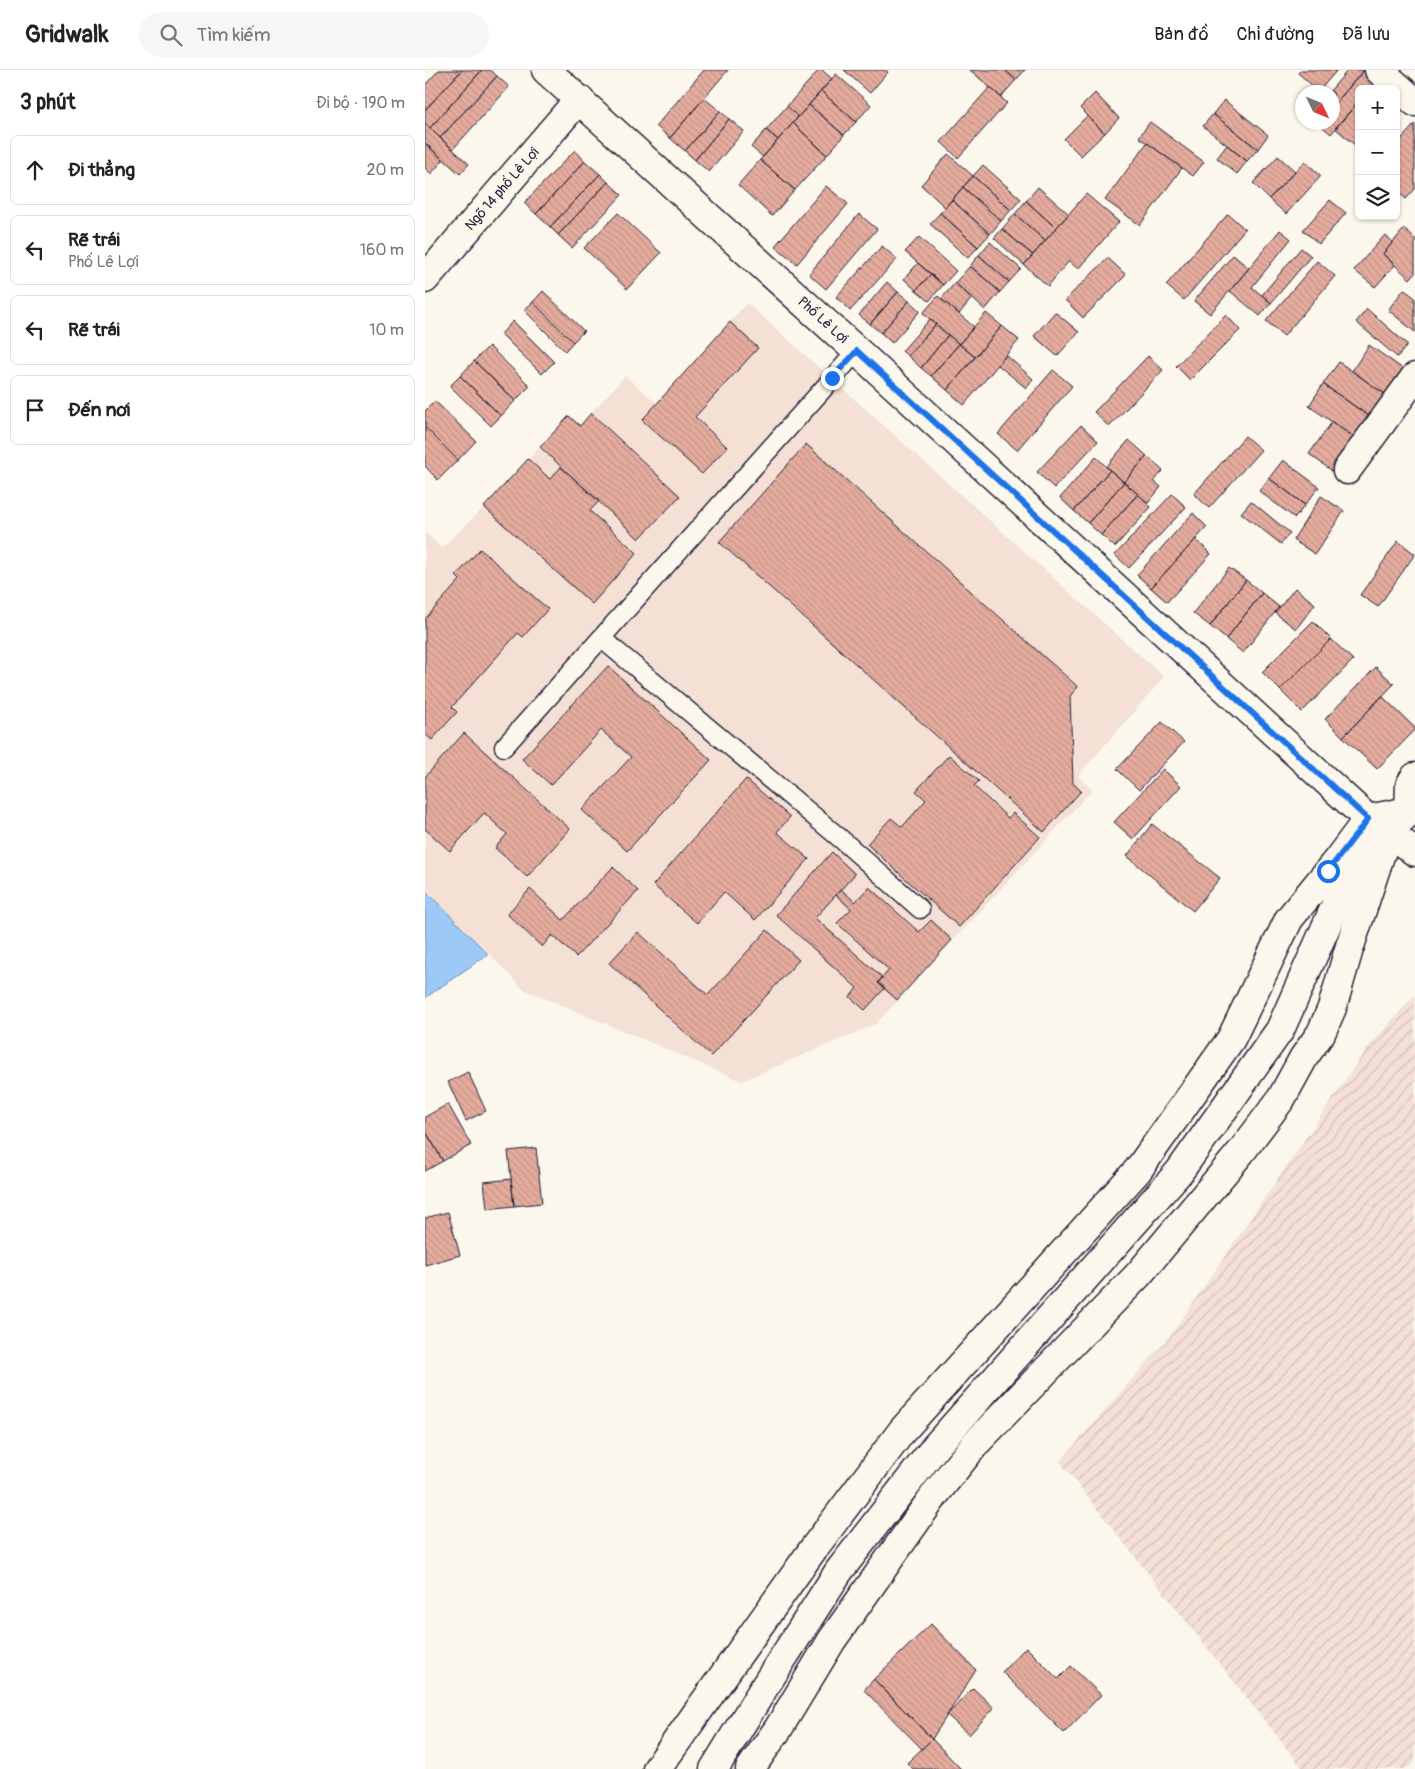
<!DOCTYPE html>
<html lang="vi">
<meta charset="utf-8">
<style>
body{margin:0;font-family:Pangolin,sans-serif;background:#f6f6f6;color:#222}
.controls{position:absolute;right:15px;top:15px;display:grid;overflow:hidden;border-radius:8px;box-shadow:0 1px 4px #0004}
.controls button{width:45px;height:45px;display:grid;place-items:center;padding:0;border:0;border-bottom:1px solid #e0e0e0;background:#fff;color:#222;font:25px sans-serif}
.compass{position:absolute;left:870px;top:15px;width:45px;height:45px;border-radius:50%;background:#fff;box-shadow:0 1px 4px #0004;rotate:133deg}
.stop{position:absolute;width:15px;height:15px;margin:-11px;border:4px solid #1a73e8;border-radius:50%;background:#fff}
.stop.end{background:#1a73e8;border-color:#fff;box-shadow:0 1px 5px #0008}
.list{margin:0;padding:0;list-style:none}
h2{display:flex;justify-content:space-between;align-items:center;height:65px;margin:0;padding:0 20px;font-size:21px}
h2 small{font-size:16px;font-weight:400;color:#767676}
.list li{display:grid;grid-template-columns:32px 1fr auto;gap:15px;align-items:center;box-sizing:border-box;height:70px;margin:0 10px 10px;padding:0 10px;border:1px solid #e0e0e0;border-radius:8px}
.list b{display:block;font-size:19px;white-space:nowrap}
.list p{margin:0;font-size:16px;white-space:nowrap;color:#767676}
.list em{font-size:16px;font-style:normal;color:#767676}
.icon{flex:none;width:28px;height:28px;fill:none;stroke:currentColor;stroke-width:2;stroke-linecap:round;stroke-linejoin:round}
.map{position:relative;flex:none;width:990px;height:1699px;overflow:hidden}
header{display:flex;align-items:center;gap:30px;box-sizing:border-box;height:70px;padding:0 25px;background:#fff;border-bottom:1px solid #e0e0e0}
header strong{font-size:24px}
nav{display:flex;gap:28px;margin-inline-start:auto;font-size:18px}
.search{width:350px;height:45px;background:#f6f6f6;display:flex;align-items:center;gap:12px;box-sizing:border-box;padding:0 18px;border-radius:28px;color:#767676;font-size:19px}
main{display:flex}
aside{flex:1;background:#fff}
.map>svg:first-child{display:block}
.built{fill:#f4e0d5}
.industrial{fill:url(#industrial-furrows)}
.water{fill:#9cc9f7;stroke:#6b86ac}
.building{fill:url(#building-back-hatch);stroke:#22223b}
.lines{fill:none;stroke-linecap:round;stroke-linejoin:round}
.lane-casing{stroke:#22223b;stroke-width:21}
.street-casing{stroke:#22223b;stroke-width:31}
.secondary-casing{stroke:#22223b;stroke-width:31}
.lane{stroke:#fbf7ec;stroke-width:18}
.street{stroke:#fbf7ec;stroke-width:28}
.secondary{stroke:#fbf7ec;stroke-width:28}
.route{stroke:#1a73e8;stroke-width:6}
.labels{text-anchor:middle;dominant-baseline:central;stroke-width:4;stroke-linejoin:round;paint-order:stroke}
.street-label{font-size:14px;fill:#22223b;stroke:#fbf7ec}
</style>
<header>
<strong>Gridwalk</strong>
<div class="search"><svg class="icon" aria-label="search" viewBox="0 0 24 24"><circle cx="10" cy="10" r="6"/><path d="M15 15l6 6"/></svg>Tìm kiếm</div>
<nav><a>Bản đồ</a><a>Chỉ đường</a><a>Đã lưu</a></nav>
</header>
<main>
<aside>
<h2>3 phút<small>Đi bộ · 190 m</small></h2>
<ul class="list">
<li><svg class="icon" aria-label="ahead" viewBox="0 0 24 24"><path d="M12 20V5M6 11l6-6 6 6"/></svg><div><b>Đi thẳng</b></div><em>20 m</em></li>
<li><svg class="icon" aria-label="left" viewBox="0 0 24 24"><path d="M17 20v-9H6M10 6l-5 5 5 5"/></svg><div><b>Rẽ trái</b><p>Phố Lê Lợi</p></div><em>160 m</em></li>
<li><svg class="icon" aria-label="left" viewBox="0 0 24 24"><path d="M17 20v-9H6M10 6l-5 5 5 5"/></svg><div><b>Rẽ trái</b></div><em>10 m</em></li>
<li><svg class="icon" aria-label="arrive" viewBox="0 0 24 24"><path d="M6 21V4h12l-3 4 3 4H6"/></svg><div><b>Đến nơi</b></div></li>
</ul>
</aside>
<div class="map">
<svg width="990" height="1699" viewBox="0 0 990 1699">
<defs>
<pattern id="industrial-furrows" width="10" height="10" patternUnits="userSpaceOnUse" patternTransform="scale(1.25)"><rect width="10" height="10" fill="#f4e0d5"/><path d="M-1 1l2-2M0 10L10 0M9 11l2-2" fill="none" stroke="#d1c0b8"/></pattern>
<pattern id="building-back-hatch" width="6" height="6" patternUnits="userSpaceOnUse" patternTransform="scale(1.25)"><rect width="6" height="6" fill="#e5ac9e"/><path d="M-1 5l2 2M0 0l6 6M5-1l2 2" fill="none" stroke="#c49489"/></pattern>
</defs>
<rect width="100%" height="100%" fill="#fbf7ec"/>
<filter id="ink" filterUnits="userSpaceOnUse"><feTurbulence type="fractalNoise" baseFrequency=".02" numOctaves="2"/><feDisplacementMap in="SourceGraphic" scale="10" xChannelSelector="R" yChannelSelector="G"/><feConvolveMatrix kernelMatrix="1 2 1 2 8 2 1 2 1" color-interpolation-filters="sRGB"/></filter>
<g filter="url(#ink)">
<!-- built -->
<path class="built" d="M322 233 739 607 653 706 667 720 451 954 317 1011 98 919 50 869 0 820V463L17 478 59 437 144 346 155 355 200 306 232 333Z"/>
<!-- industrial -->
<path class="industrial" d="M990 925V1692L980 1699H878L635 1392 746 1265 943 977Z"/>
<!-- water -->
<path class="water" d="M0 820 63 884 0 928Z"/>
<!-- building -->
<path class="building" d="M14 0H37L0 40V15Z
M37 0H57L5 58 0 54V40Z
M57 0H65L72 6 15 68 5 58Z
M279 0H303L245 68 231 56Z
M394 0H397L407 9 373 47 362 36Z
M419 0H461L463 2 445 23Z
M545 0H580L591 10 576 27Z
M580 0H600L591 10Z
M876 0H912L894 21 873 3Z
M923 0H939L908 36V22H904Z
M939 0H945L954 8 945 19H934V31L906 64 893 53 908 52V36Z
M411 4 446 35 431 52 396 21Z
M72 6 84 17 28 79 15 68Z
M565 17 582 33 533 88 516 72Z
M396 21 431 52 419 65 384 35Z
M670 23 694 48 680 63 655 38Z
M279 28 295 41 260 81 245 68Z
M799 30 843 65 833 79 788 44Z
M934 31V73L931 76 910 58Z
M384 35 419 65 402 85 368 53Z
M362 36 373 47 353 70 341 60Z
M295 41 304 49 270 90 260 81Z
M788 44 833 79 822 91 778 56Z
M662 46 680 63 656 86 639 69Z
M304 49 319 61 284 102 270 90Z
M725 52 779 92 768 106 714 67Z
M368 53 402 85 370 120 335 90Z
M0 54 44 94 35 104 0 73Z
M990 54V119L981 129 971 120V75Z
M341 60 353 70 338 87 326 77Z
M0 73 18 90 6 104 0 98Z
M722 73 757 98 715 155 680 130Z
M802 75 822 91 812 104 792 88Z
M150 80 160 91 111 144 99 133Z
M523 84 548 106 520 137 496 115Z
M853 86 870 101 844 129 828 113Z
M335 90 370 120 347 146 313 115Z
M160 91 175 104 125 157 111 144Z
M880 91 896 106 861 144 844 129Z
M558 95 596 129 586 140 548 106Z
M175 104 183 112 133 165 125 157Z
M548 106 586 140 576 151 538 117Z
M183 112 197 125 147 178 133 165Z
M401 116 423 134 372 194 350 176Z
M538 117 576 151 565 164 527 130Z
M613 117 644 144 631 158 601 131Z
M661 124 694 152 653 199 644 191 623 216 599 195Z
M527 130 565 164 553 177 515 143Z
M905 130 921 143 894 174 878 160Z
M601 131 631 158 620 171 590 144Z
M193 143 236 183 202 219 159 178Z
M515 143 553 177 543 188 505 154Z
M434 144 452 159 401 219 384 204Z
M590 144 620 171 608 185 577 159Z
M803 144 820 159 759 230 741 215Z
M577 159 608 185 599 195 569 168Z
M979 159 990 169V203L985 209 958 184Z
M855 160 866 169 827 217 846 233 835 246 805 221Z
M960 165 968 172 958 184 970 195 950 217 929 200Z
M494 167 531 201 518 215 480 182Z
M565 172 596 199 584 212 554 185Z
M457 176 472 189 425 241 411 227Z
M876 178 886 186 846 233 837 225Z
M554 185 584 212 575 222 545 196Z
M808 185 824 198 785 244 769 231Z
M683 188 701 205 658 248 640 230Z
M892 191 910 206 859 266 841 251Z
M493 193 506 204 491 220 479 209Z
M545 196 575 222 560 240 530 213Z
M506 204 518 215 504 231 491 220Z
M462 212 473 222 445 254 434 245Z
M530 213 547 228 534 244 516 229Z
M979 219 990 228V262L963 240Z
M118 221 159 261 148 272 108 232Z
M473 222 484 231 456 263 445 254Z
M513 226 549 257 534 274 498 243Z
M484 231 495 241 467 273 456 263Z
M108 232 148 272 140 281 99 240Z
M942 239 983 275 972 287 931 252Z
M630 242 654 262 632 286 609 266Z
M561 243 577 256 550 287 534 274Z
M801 245 815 260 765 310 751 296Z
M505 249 511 254 483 286 477 281Z
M88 251 129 292 117 304 76 264Z
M305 252 333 278 270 347 302 377 277 404 217 350Z
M511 254 523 265 496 298 483 286Z
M577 256 594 270 539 335 522 320Z
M523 265 534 274 506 306 496 298Z
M534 274 550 287 522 320 506 306Z
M944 275 981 301 964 327 927 301Z
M64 276 105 316 90 331 49 291Z
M581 285 608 309 601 318 573 295Z
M723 286 738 300 684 357 669 342Z
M49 291 90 331 76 346 35 306Z
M914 292 964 327 948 349 898 314Z
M628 300 647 316 592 380 573 364Z
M35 306 76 346 66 356 25 316Z
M898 314 948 349 933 370 884 336Z
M10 331 51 371 33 390 0 357V341Z
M166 343 255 426 214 469 115 377 144 346 155 356Z
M907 352 933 370 910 403 884 384Z
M656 355 673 371 629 418 612 402Z
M0 357 33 390 13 410 0 396Z
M820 366 836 380 784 438 769 424Z
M704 370 722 386 699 412 681 397Z
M381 374 653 617 645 626 648 713 656 721 619 762 294 472Z
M722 386 738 401 729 411 736 417 723 433 699 412Z
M671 387 685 400 649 441 635 428Z
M103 389 125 409 136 397 174 431 165 441 212 483 167 534 59 437Z
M858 390 894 417 880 435 844 408Z
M685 400 699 412 663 453 649 441Z
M844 408 880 435 870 448 834 421Z
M699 412 713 424 676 465 663 453Z
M713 424 726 437 690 477 676 465Z
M747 424 761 437 704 498 690 485Z
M896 426 919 441 890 484 868 470Z
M826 431 865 463 856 474 816 443Z
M768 443 782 457 726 518 712 505Z
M771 469 786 484 742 532 726 518Z
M973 471 990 484 953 537 935 525Z
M55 479 123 539 98 567 93 563 27 637 32 642 7 670 0 664V549L35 510 31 506Z
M804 498 821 510 785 556 768 543Z
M821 510 837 523 801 569 785 556Z
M870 518 890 534 871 559 850 543Z
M837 523 854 537 818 583 801 569Z
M888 551 906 569 855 620 837 602Z
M906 569 928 590 877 642 855 620Z
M183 596 286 690 202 781 157 740 206 687 176 660 126 715 97 689Z
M951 597 969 614 918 667 900 649Z
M957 626 990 658V660L952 699 918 667Z
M737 652 759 672 714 720 692 699Z
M39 663 145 759 102 807 70 778 82 764 59 743 25 781 0 759V707Z
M524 685 554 711 549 716 583 748 588 743 615 767 534 857 442 774 466 748 477 757 501 730 491 721Z
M738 699 756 716 708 769 689 752Z
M321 709 365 747 352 762 384 789 330 850 299 822 272 853 228 815Z
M727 754 795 808 768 841 702 786Z
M407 782 430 804 390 848 457 907 453 913 460 918 440 940 425 927 432 918 351 845Z
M188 797 213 821 151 887 127 865 117 877 82 844 105 819 138 850Z
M444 817 494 862 506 850 527 870 472 930 453 913 464 900 412 853 426 839 411 825 416 819 430 832Z
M342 860 374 890 286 986 184 893 213 862 283 925Z
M43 1002 61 1041 41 1051 23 1012Z
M23 1034 46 1075 18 1091 0 1060V1047Z
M0 1060 18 1091 0 1101Z
M111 1078 117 1133 89 1136 83 1081Z
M86 1109 89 1136 62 1139 59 1112Z
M23 1142 35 1185 0 1195V1148Z
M506 1554 551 1600 507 1669 449 1609Z
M601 1577 633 1609 646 1596 676 1625 639 1663 577 1602Z
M449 1609 507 1669 497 1679 439 1620Z
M548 1618 569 1638 544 1665 522 1645Z
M507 1669 536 1699H488L482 1693Z"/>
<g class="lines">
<!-- lane casing -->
<g class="lane-casing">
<path id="lane" d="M176 568 416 769 495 839
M79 677 432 281"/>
</g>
<!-- street casing -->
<g class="street-casing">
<path id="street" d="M954 0 990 32
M0 209 154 29
M922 400 990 307
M984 741 985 715 990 707
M325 1699 353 1659 407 1570 511 1423 551 1373 714 1204 816 1082 856 1029 879 987 896 963 907 938 924 879 963 762 990 782"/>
</g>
<!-- secondary casing -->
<g class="secondary-casing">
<path id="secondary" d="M121 0 432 281 943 749 957 758
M232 1699 389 1478 477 1361 713 1100 806 969 864 849 913 789 943 749 984 741
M289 1699 340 1616 414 1501 511 1376 754 1102 855 960 921 812 963 762 987 739"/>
</g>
<!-- lane -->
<use href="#lane" class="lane"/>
<!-- street -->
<use href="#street" class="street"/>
<!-- secondary -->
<use href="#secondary" class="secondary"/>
</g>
</g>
<g class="lines" filter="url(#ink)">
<!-- route -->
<path class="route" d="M407 308 432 281 943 749 903 801"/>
</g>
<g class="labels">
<!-- street labels -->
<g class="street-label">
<text transform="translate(77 119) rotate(-49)">Ngõ 14 phố Lê Lợi</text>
<text transform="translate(398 250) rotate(42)">Phố Lê Lợi</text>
</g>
</g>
</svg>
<div class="controls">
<button>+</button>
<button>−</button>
<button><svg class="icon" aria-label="layers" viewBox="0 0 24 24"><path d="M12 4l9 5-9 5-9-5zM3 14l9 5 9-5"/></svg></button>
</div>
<svg class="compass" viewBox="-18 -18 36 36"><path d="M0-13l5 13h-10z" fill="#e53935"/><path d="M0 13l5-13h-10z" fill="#767676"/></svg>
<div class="stop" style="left:903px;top:801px"></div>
<div class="stop end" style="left:407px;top:308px"></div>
</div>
</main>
